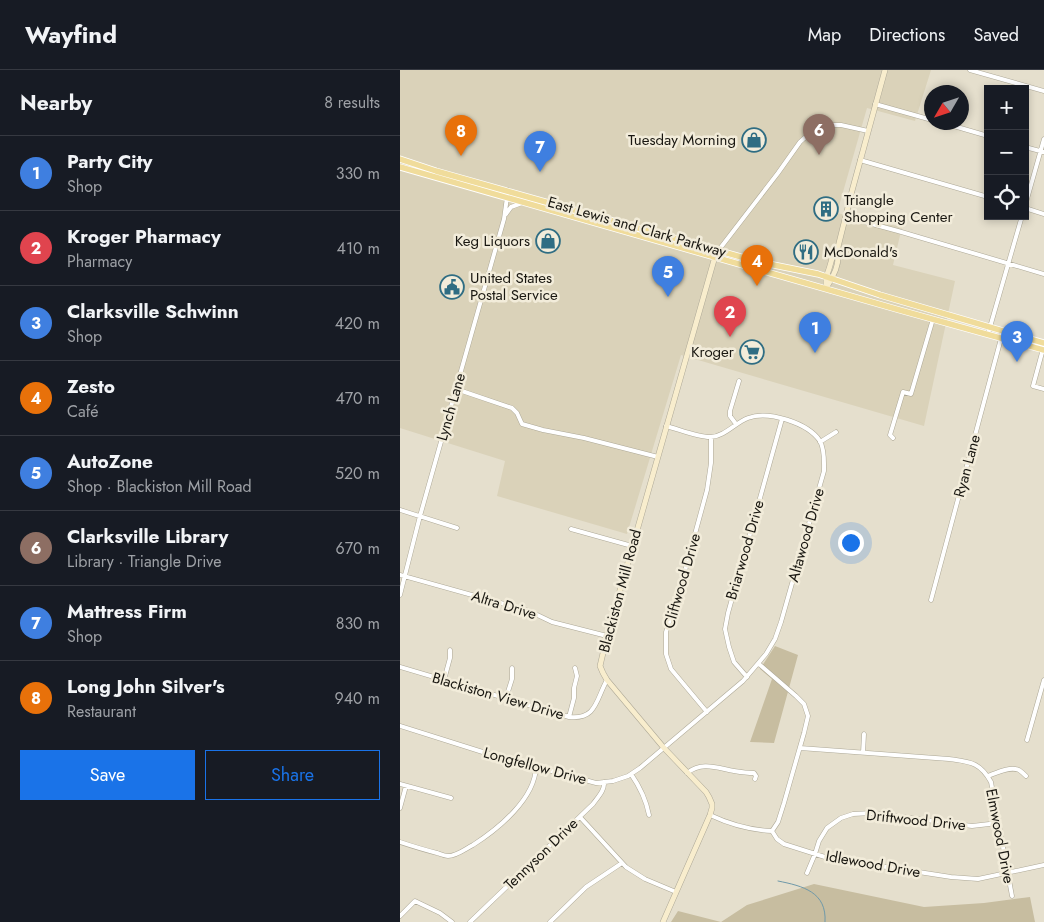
<!DOCTYPE html>
<meta charset="utf-8">
<style>
body{margin:0;font-family:Jost,sans-serif;background:#20242c;color:#f1f3f6}
.controls{position:absolute;right:15px;top:15px;display:grid;overflow:hidden;border-radius:0px;box-shadow:0 2px 8px #0003}
.controls button{width:45px;height:45px;display:grid;place-items:center;padding:0;border:0;border-bottom:1px solid #363941;background:#171b24;color:#f1f3f6;font:25px sans-serif}
.compass{position:absolute;left:524px;top:15px;width:45px;height:45px;border-radius:50%;background:#171b24;box-shadow:0 2px 8px #0003;rotate:231deg}
.you{position:absolute;left:450px;top:472px;width:18px;height:18px;margin:-12px;border:4px solid #fff;border-radius:50%;background:#1a73e8;box-shadow:0 0 0 8px #1a73e833}
.badge{display:grid;place-items:center;width:32px;height:32px;border-radius:50%;background:#1a73e8;color:#fff;font-size:16px;font-weight:700}
.pin{position:absolute;translate:-50% -41px;filter:drop-shadow(0 1px 2px #0008)}
.pin::after{content:'';position:absolute;top:26px;width:18px;height:15px;background:inherit;clip-path:polygon(0 0,100% 0,50% 100%)}
.list{margin:0;padding:0;list-style:none}
h2{display:flex;justify-content:space-between;align-items:center;height:65px;margin:0;padding:0 20px;font-size:21px}
h2 small{font-size:16px;font-weight:400;color:#9ea1a6}
.list li{display:grid;grid-template-columns:32px 1fr auto;gap:15px;align-items:center;box-sizing:border-box;height:75px;padding:0 20px;border-top:1px solid #363941}
.list b{display:block;font-size:19px;white-space:nowrap}
.list p{margin:0;font-size:16px;white-space:nowrap;color:#9ea1a6}
.list em{font-size:16px;font-style:normal;color:#9ea1a6}
.actions{display:flex;gap:10px;padding:15px 20px}
.actions a{flex:1;padding:11px 0;border:1px solid #1a73e8;border-radius:0px;text-align:center;font-size:18px;color:#1a73e8}
.actions .main{background:#1a73e8;color:#fff}
.icon{flex:none;width:28px;height:28px;fill:none;stroke:currentColor;stroke-width:2;stroke-linecap:round;stroke-linejoin:round}
.map{position:relative;flex:none;width:644px;height:852px;overflow:hidden}
header{display:flex;align-items:center;gap:30px;box-sizing:border-box;height:70px;padding:0 25px;background:#171b24;border-bottom:1px solid #363941}
header strong{font-size:24px}
nav{display:flex;gap:28px;margin-inline-start:auto;font-size:18px}
main{display:flex}
aside{flex:1;background:#171b24}
.map>svg:first-child{display:block}
.built{fill:#dad2b9}
.green{fill:#c7bda0}
.lines{fill:none;stroke-linecap:round;stroke-linejoin:round}
.stream{stroke:#6f99a9;stroke-width:1}
.street-casing{stroke:#ada897;stroke-width:5}
.secondary-casing{stroke:#ada897;stroke-width:6}
.primary-casing{stroke:#fff;stroke-width:7}
.street{stroke:#fff;stroke-width:4}
.secondary{stroke:#f8edcd;stroke-width:5}
.primary{stroke:#f0dc9b;stroke-width:5.5}
.labels{text-anchor:middle;dominant-baseline:central;stroke-width:5;stroke-linejoin:round;paint-order:stroke}
.poi-label{font-size:15px;fill:#191711;stroke:#f2ecda;text-anchor:end}
.street-label{font-size:15px;fill:#191711;stroke:#f2ecda}
</style>
<header>
<strong>Wayfind</strong>
<nav><a>Map</a><a>Directions</a><a>Saved</a></nav>
</header>
<main>
<aside>
<h2>Nearby<small>8 results</small></h2>
<ul class="list">
<li><span class="badge" style="background:#3f7fe0">1</span><div><b>Party City</b><p>Shop</p></div><em>330 m</em></li>
<li><span class="badge" style="background:#e0444e">2</span><div><b>Kroger Pharmacy</b><p>Pharmacy</p></div><em>410 m</em></li>
<li><span class="badge" style="background:#3f7fe0">3</span><div><b>Clarksville Schwinn</b><p>Shop</p></div><em>420 m</em></li>
<li><span class="badge" style="background:#e8710a">4</span><div><b>Zesto</b><p>Café</p></div><em>470 m</em></li>
<li><span class="badge" style="background:#3f7fe0">5</span><div><b>AutoZone</b><p>Shop · Blackiston Mill Road</p></div><em>520 m</em></li>
<li><span class="badge" style="background:#8d6e63">6</span><div><b>Clarksville Library</b><p>Library · Triangle Drive</p></div><em>670 m</em></li>
<li><span class="badge" style="background:#3f7fe0">7</span><div><b>Mattress Firm</b><p>Shop</p></div><em>830 m</em></li>
<li><span class="badge" style="background:#e8710a">8</span><div><b>Long John Silver's</b><p>Restaurant</p></div><em>940 m</em></li>
</ul>
<div class="actions"><a class="main">Save</a><a>Share</a></div>
</aside>
<div class="map">
<svg width="644" height="852" viewBox="0 0 644 852">
<rect width="100%" height="100%" fill="#e5dfcd"/>
<!-- built -->
<path class="built" d="M0 0H531L515 51 467 38 437 143 502 157 493 195 555 211 524 356 281 285 227 464 97 426 105 391 0 358Z"/>
<!-- green -->
<path class="green" d="M375 576 398 585 374 673 350 672 372 609 360 599Z
M414 814 524 837 584 833 630 827 635 852H321L347 835Z
M278 841 321 852H271Z"/>
<g class="lines">
<!-- stream -->
<path class="stream" d="M378 811C403 816 427 822 425 852"/>
<!-- street casing -->
<g class="street-casing">
<path id="street" d="M570 0 644 21
M475 34 532 50
M540 52 588 66
M625 77 644 82
M460 90 588 127
M625 136 644 69
M625 138 644 144
M106 144 111 137 122 133
M446 147 498 161 644 204
M318 181 378 103 400 72 410 63 420 58 434 55H441L468 61
M588 264 622 146
M643 279 633 316 644 319
M56 319 112 338 117 343 122 354 143 360 184 368 258 387
M336 354 330 346V341L339 311
M493 368 490 365 503 322 511 324 533 249
M420 372 436 362
M0 440 57 458
M171 459 232 476
M0 505 129 541 152 552 207 566
M0 525 20 446 104 149 108 120
M531 530 603 261
M359 594 396 626 404 634 408 646 404 663 384 733 378 752 372 761
M0 597 169 647C197 650 196 629 207 610
M347 607 334 592 329 577 325 559 328 543 382 349
M44 610 50 588V580
M106 628 112 609V598
M307 642 271 599 266 584V562L283 508 307 420 311 393V367
M169 647 174 628V618L177 606 175 598
M0 656 89 684 196 713 213 711 228 706 240 698 343 611 366 584 375 569 381 552 424 401C424 392 425 380 420 371 408 353 368 340 348 348 335 353 325 366 311 367 300 368 278 359 266 356
M627 670 644 610
M400 678 549 689C570 692 580 692 591 712L612 826
M463 683 464 664
M287 703C302 691 317 698 334 701 340 702 347 703 354 703L356 706 355 709
M231 704C240 717 246 729 249 745
M588 706C596 703 610 696 619 700 622 702 624 704 626 706
M0 714 51 728
M0 738 6 716
M310 745C329 754 350 760 372 761L377 769 384 774 428 788 551 807 578 809 644 795
M180 747 226 797 245 809 276 822
M0 772C12 776 25 780 37 783 40 784 45 786 48 786 57 786 65 779 73 775 98 759 135 729 136 697
M407 803 415 784 419 771 427 758 441 748 453 744 472 743 572 756 598 753
M0 846 15 831 40 843 52 852
M70 852 193 734C198 727 205 720 204 712
M150 852 186 817 222 793"/>
</g>
<!-- secondary casing -->
<g class="secondary-casing">
<path id="secondary" d="M426 218V207L429 199 433 185 438 177 452 121 485 0
M426 218C433 208 441 192 437 180
M263 852 310 745 312 738V734L309 727 306 722 264 678 207 610 203 603 200 596 207 566 316 183"/>
</g>
<!-- primary casing -->
<g class="primary-casing">
<path id="primary" d="M0 89 36 101 359 192 418 204 480 225 644 273
M0 97 496 239 644 280"/>
</g>
<!-- street -->
<use href="#street" class="street"/>
<!-- secondary -->
<use href="#secondary" class="secondary"/>
<!-- primary -->
<use href="#primary" class="primary"/>
</g>
<!-- icons -->
<defs>
<g id="shop-ring" transform="scale(1.25)"><circle r="9.5" fill="#f2ecda" stroke="#2f6d83" stroke-width="1.5"/><path d="M-5-2.5h2.3a2.7 3.5 0 0 1 5.4 0H5L5.5 6h-11ZM-1.5-2.5h3a1.5 2.3 0 0 0-3 0Z" fill="#2f6d83"/></g>
<g id="building-ring" transform="scale(1.25)"><circle r="9.5" fill="#f2ecda" stroke="#2f6d83" stroke-width="1.5"/><path d="M-4-6H4V6H1V3H-1V6H-4ZM-2.5-4.3h1.7v1.8h-1.7ZM.8-4.3h1.7v1.8H.8ZM-2.5-1h1.7V.8h-1.7ZM.8-1h1.7V.8H.8Z" fill="#2f6d83"/></g>
<g id="restaurant-ring" transform="scale(1.25)"><circle r="9.5" fill="#f2ecda" stroke="#2f6d83" stroke-width="1.5"/><path d="M-5-6h1v4h1v-4h1v4h1v-4h1v5L-1.5 .5V6h-2V.5L-5-1ZM5-6V6H3V1.5H1.5Q1.5-4 5-6Z" fill="#2f6d83"/></g>
<g id="civic-ring" transform="scale(1.25)"><circle r="9.5" fill="#f2ecda" stroke="#2f6d83" stroke-width="1.5"/><path d="M-.6-6.5H3V-4.5H.6V-3L4-1V1h2V6H-6V1h2V-1L-.6-3ZM-1.2 2.5V6h2.4V2.5Z" fill="#2f6d83"/></g>
<g id="supermarket-ring" transform="scale(1.25)"><circle r="9.5" fill="#f2ecda" stroke="#2f6d83" stroke-width="1.5"/><path d="M-6-5.5h2.5l.6 2H6L4.5 2H-2.5L-4.4-4H-6ZM-1.5 3.2a1.3 1.3 0 1 0 .1 0ZM3 3.2a1.3 1.3 0 1 0 .1 0Z" fill="#2f6d83"/></g>
</defs>
<g fill-rule="evenodd">
<use href="#shop-ring" x="354" y="70"/>
<use href="#building-ring" x="426" y="139"/>
<use href="#shop-ring" x="148" y="171"/>
<use href="#restaurant-ring" x="406" y="182"/>
<use href="#civic-ring" x="52" y="217"/>
<use href="#supermarket-ring" x="352" y="282"/>
</g>
<g class="labels">
<!-- poi labels -->
<g class="poi-label">
<text x="336" y="70">Tuesday Morning</text>
<text x="444" y="130" text-anchor="start">Triangle<tspan x="444" dy="17">Shopping Center</tspan></text>
<text x="130" y="171">Keg Liquors</text>
<text x="424" y="182" text-anchor="start">McDonald's</text>
<text x="70" y="208" text-anchor="start">United States<tspan x="70" dy="17">Postal Service</tspan></text>
<text x="334" y="282">Kroger</text>
</g>
<!-- street labels -->
<g class="street-label">
<text transform="translate(237 157) rotate(16)">East Lewis and Clark Parkway</text>
<text transform="translate(51 337) rotate(-74)">Lynch Lane</text>
<text transform="translate(567 396) rotate(-75)">Ryan Lane</text>
<text transform="translate(406 465) rotate(-74)">Altawood Drive</text>
<text transform="translate(345 480) rotate(-74)">Briarwood Drive</text>
<text transform="translate(282 511) rotate(-74)">Cliftwood Drive</text>
<text transform="translate(220 521) rotate(-75)">Blackiston Mill Road</text>
<text transform="translate(104 535) rotate(17)">Altra Drive</text>
<text transform="translate(98 626) rotate(16)">Blackiston View Drive</text>
<text transform="translate(135 696) rotate(15)">Longfellow Drive</text>
<text transform="translate(516 750) rotate(6)">Driftwood Drive</text>
<text transform="translate(600 766) rotate(79)">Elmwood Drive</text>
<text transform="translate(141 784) rotate(-44)">Tennyson Drive</text>
<text transform="translate(473 794) rotate(10)">Idlewood Drive</text>
</g>
</g>
</svg>
<div class="controls">
<button>+</button>
<button>−</button>
<button><svg class="icon" aria-label="locate" viewBox="0 0 24 24"><circle cx="12" cy="12" r="6"/><path d="M12 2v4M12 18v4M2 12h4M18 12h4"/></svg></button>
</div>
<svg class="compass" viewBox="-18 -18 36 36"><path d="M0-13l5 13h-10z" fill="#e53935"/><path d="M0 13l5-13h-10z" fill="#9ea1a6"/></svg>
<div class="you"></div>
<div class="pin badge" style="left:415px;top:283px;background:#3f7fe0">1</div>
<div class="pin badge" style="left:330px;top:267px;background:#e0444e">2</div>
<div class="pin badge" style="left:617px;top:292px;background:#3f7fe0">3</div>
<div class="pin badge" style="left:357px;top:216px;background:#e8710a">4</div>
<div class="pin badge" style="left:268px;top:227px;background:#3f7fe0">5</div>
<div class="pin badge" style="left:419px;top:85px;background:#8d6e63">6</div>
<div class="pin badge" style="left:140px;top:102px;background:#3f7fe0">7</div>
<div class="pin badge" style="left:61px;top:86px;background:#e8710a">8</div>
</div>
</main>
